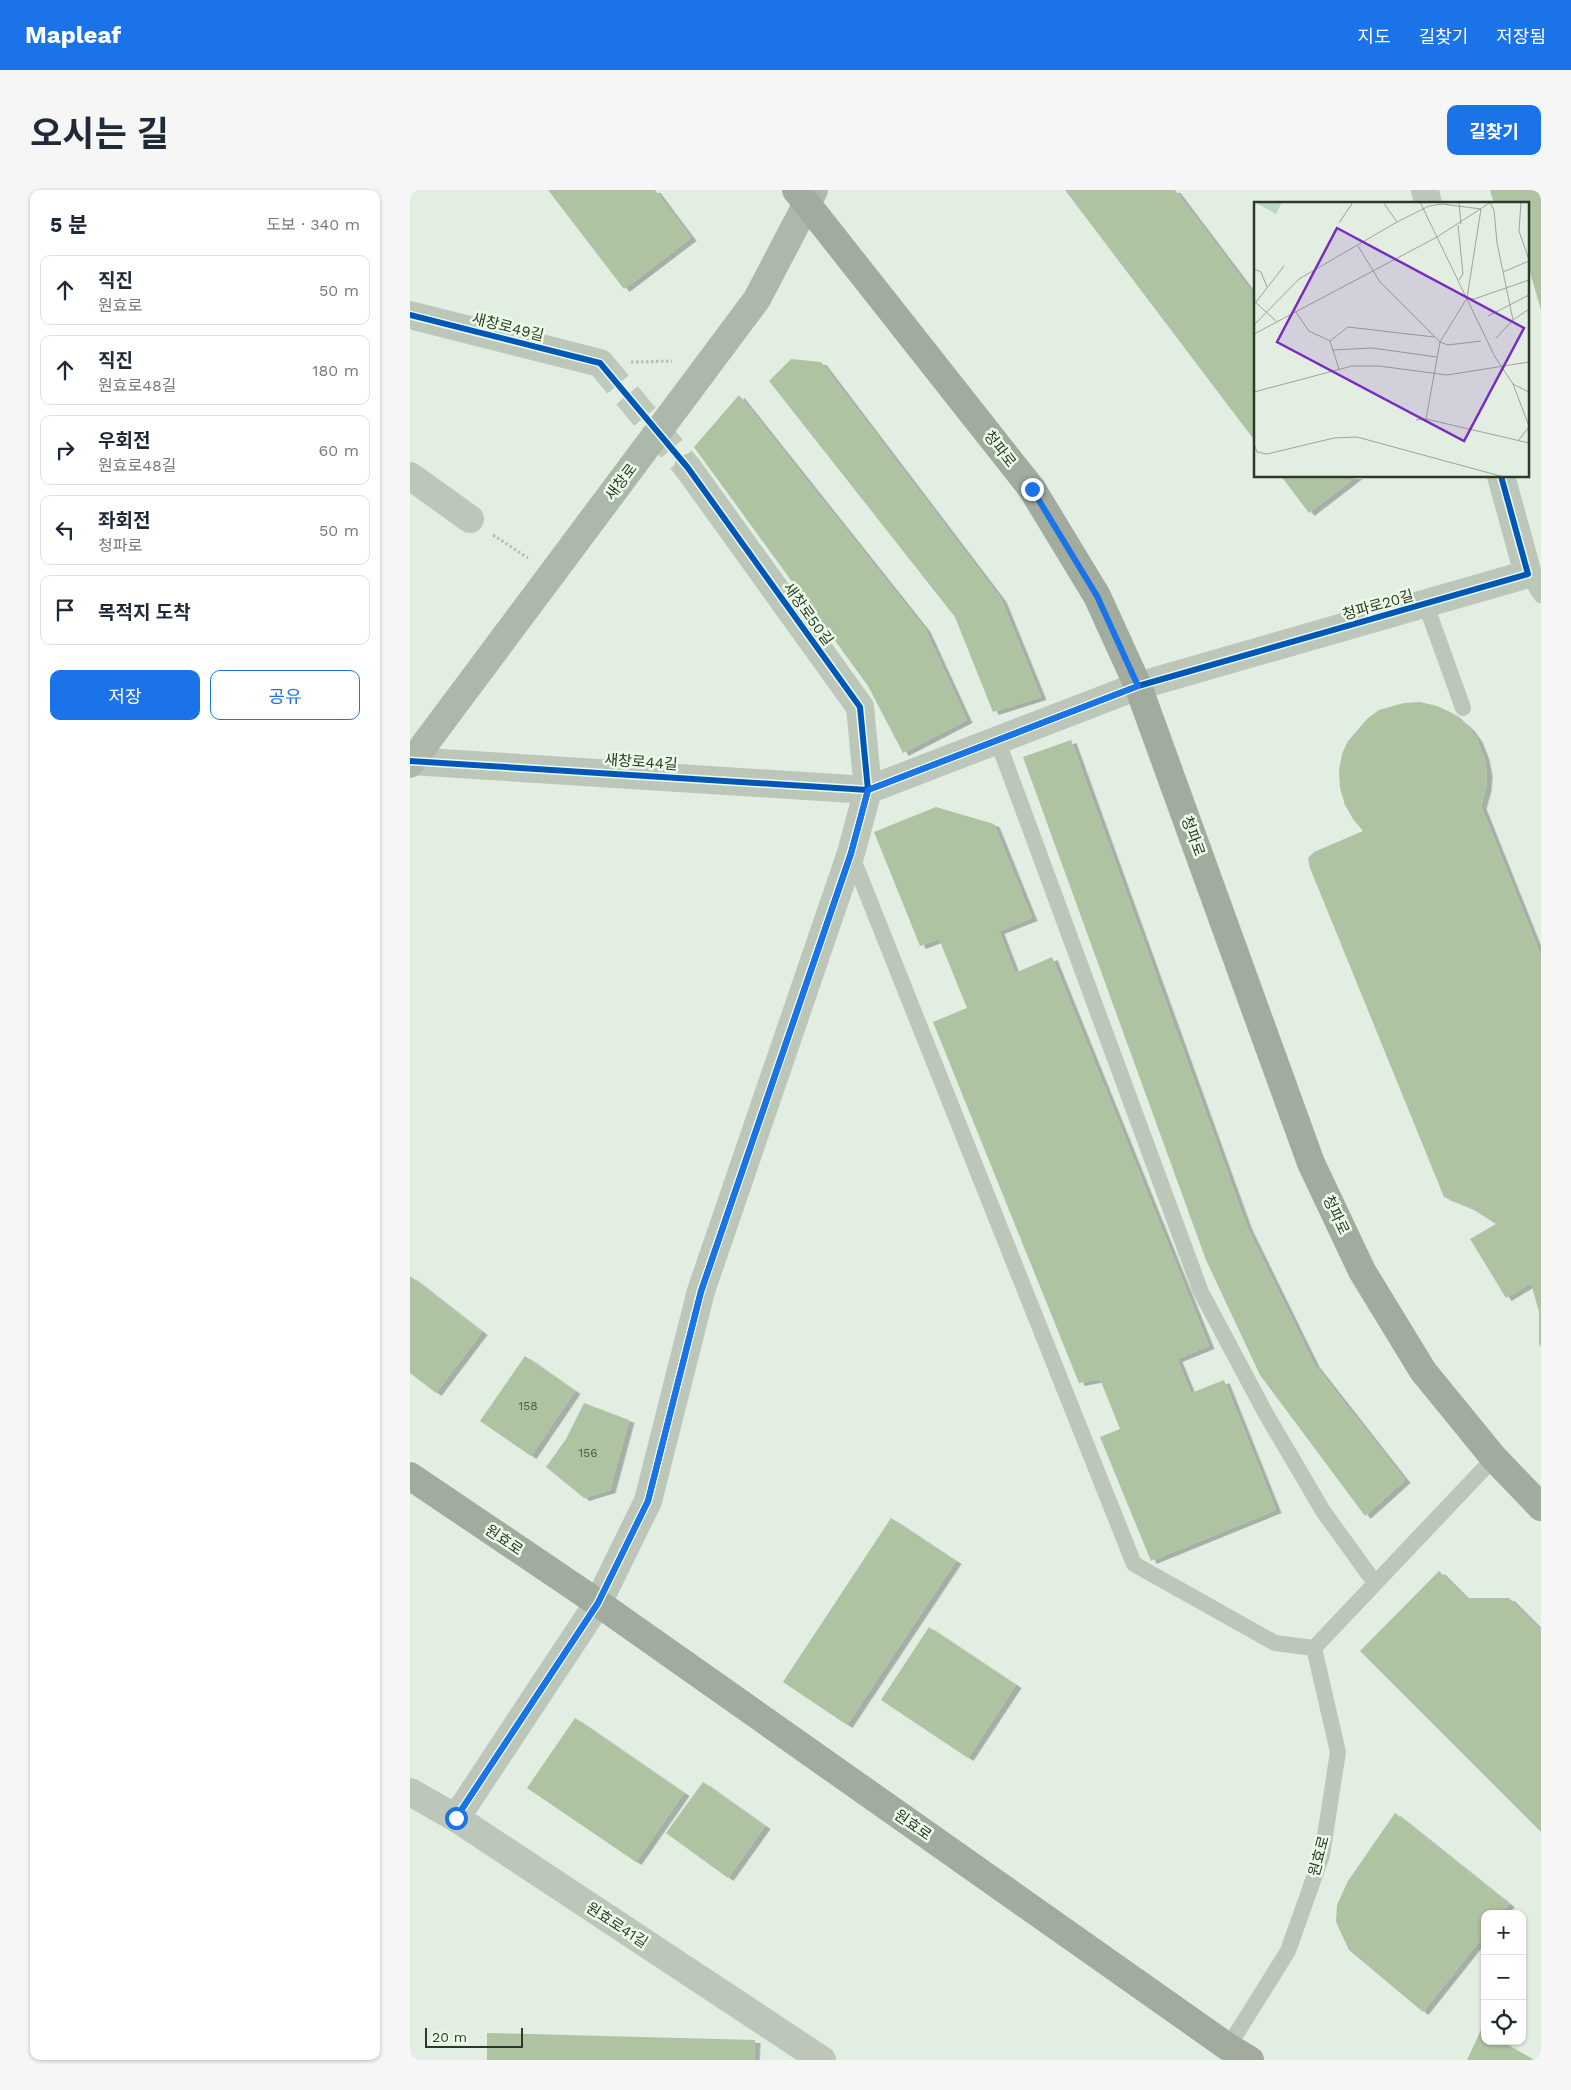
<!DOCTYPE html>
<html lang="ko">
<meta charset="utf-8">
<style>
body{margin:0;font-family:"Work Sans","Noto Sans KR",sans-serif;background:#f6f6f7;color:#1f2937}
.controls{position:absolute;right:15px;bottom:15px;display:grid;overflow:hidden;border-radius:10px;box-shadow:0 1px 4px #0004}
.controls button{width:45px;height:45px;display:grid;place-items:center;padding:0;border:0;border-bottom:1px solid #e0e1e3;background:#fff;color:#1f2937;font:25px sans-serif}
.scale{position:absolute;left:15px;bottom:12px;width:98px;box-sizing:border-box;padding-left:5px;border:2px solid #2d3927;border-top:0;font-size:14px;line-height:18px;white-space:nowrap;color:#2d3927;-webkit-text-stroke:4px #eafbe8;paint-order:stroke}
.stop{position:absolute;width:15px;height:15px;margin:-11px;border:4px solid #1a73e8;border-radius:50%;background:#fff}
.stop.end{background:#1a73e8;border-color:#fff;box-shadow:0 1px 5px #0008}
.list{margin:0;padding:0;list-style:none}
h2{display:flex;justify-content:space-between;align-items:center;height:65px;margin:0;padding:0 20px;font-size:21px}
h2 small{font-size:16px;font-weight:400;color:#747a83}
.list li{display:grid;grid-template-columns:32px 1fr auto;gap:15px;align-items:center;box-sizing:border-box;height:70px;margin:0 10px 10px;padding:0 10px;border:1px solid #e0e1e3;border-radius:10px}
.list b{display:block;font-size:19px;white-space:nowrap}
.list p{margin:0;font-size:16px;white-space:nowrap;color:#747a83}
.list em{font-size:16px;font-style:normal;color:#747a83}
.actions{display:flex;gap:10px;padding:15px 20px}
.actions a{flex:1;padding:11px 0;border:1px solid #1a73e8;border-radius:10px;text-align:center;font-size:18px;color:#1a73e8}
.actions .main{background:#1a73e8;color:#fff}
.icon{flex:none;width:28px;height:28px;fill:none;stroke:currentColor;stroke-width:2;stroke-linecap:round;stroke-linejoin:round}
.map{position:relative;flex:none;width:1131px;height:1870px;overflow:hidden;border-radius:10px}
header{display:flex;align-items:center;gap:30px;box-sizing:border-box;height:70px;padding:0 25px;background:#1a73e8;color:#fff}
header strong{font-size:24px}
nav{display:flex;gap:28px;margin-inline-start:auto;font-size:18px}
.intro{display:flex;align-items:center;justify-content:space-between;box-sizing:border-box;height:120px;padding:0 30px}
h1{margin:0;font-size:35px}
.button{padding:12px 22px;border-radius:10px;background:#1a73e8;color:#fff;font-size:18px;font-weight:700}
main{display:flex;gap:30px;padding:0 30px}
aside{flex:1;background:#fff;border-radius:10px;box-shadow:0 1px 4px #0004}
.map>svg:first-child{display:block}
.building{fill:#adc3a1;filter:url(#shadow)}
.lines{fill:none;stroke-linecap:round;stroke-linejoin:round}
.street-tunnel{stroke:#becabc;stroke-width:28;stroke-dasharray:28 14;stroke-linecap:butt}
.path{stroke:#b5c0b2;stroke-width:3;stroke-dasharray:2.5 2.5;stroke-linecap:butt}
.lane{stroke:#bcc7ba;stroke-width:16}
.street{stroke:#bcc7ba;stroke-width:28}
.secondary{stroke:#acb8aa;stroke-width:28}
.primary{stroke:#a1ac9f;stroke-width:28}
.cycleway-casing{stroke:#eafbe8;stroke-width:9}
.cycleway{stroke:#0057b8;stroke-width:6}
.route{stroke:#1a73e8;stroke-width:6}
.labels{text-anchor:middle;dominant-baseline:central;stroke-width:5;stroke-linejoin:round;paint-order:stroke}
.number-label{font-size:12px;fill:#4d5c46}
.street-label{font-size:15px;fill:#2d3927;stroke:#eafbe8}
.inset-road{fill:none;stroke:#9aa697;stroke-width:1}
.view{fill:#7b2cbf;fill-opacity:0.15;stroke:#7b2cbf;stroke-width:2.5}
.inset-edge{fill:none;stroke:#2d3927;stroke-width:2.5}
</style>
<header>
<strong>Mapleaf</strong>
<nav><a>지도</a><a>길찾기</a><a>저장됨</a></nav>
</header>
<div class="intro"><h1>오시는 길</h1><a class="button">길찾기</a></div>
<main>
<aside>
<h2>5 분<small>도보 · 340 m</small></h2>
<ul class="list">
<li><svg class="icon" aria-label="ahead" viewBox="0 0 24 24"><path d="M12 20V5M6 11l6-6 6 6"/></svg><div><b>직진</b><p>원효로</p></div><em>50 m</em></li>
<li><svg class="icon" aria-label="ahead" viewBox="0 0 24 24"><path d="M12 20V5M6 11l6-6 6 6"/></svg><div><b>직진</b><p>원효로48길</p></div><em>180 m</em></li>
<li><svg class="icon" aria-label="right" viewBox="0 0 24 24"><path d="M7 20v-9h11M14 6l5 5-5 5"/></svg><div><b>우회전</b><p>원효로48길</p></div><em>60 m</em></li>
<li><svg class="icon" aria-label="left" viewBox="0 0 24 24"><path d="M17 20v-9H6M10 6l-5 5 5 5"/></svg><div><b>좌회전</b><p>청파로</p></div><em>50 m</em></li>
<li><svg class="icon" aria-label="arrive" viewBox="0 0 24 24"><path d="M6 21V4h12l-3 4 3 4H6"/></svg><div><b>목적지 도착</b></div></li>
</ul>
<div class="actions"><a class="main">저장</a><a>공유</a></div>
</aside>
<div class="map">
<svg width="1131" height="1870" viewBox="0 0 1131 1870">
<defs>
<filter id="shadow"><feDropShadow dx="5.5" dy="3" stdDeviation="0" flood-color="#0004"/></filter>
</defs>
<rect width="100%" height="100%" fill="#e2eee1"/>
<!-- building -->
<path class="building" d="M138 0H245L281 48 214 99Z
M655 0H765L845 106V251Z
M1080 0H1131V120L1117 72V14H1084Z
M381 169 411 172 591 409 631 507 583 522 545 427 359 191Z
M329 205 515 439 557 530 493 563 458 496 284 257Z
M871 286H947L899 323Z
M1010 512 1027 516 1042 523 1059 538 1067 549 1074 567 1077 583 1076 598 1071 616 1131 766V1157L1129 1154V1122L1121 1093 1096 1108 1060 1049 1086 1034 1061 1018 1034 1007 900 678 898 668 904 662 953 641 943 629 935 615 930 598 929 580 932 564 938 551 958 528 969 520 994 513Z
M661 550 837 1037 904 1174 995 1290 955 1326 850 1185 796 1070 613 567Z
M526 617 584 634 622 728 589 741 605 783 642 767 799 1156 767 1169 781 1203 814 1190 866 1320 741 1371 690 1247 710 1239 690 1189 669 1193 523 832 557 818 529 749 510 756 464 642Z
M0 1086 72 1142 26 1203 0 1183Z
M115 1166 165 1201 121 1266 70 1231Z
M174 1213 219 1230 200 1300 174 1308 136 1277 156 1249Z
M481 1328 546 1371 437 1535 373 1492Z
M1029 1381 1056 1408H1099L1131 1440V1642L950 1461Z
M519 1437 606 1495 558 1568 471 1510Z
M165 1528 274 1603 226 1672 117 1598Z
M293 1592 355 1636 318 1688 256 1643Z
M985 1623 1099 1714 1091 1724H1075V1744L1013 1822 939 1760 926 1732 927 1715 938 1691Z
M1071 1840 1075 1842V1851H1091L1124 1870H1057Z
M77 1843 345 1850 344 1870H77Z"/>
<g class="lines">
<!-- street-tunnel -->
<path class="street-tunnel" d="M190 173 278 278"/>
<!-- path -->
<path class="path" d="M221 172 262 171
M83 345 118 368"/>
<!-- lane -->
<path class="lane" d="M1118 384 1131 405
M1016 415 1053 518
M588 552 791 1102 856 1224 913 1321 965 1393
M441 664 724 1374 865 1453 904 1458
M904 1458 1084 1268
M818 1857 878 1761 912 1665 928 1562 904 1458"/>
<!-- street -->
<path class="street" d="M1015 0 1018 14
M0 125 190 173
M0 286 60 329
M0 571 458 600 728 496 1118 384 1091 286
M0 1602 46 1628 412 1870
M46 1628 188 1413 238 1311 291 1101 441 663 458 600 450 517 278 278"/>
<!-- secondary -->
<path class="secondary" d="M0 574 347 109 404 0"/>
<!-- primary -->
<path class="primary" d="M386 0 622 299 687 406 728 496 901 973 952 1081 1013 1181 1084 1268 1131 1317
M0 1286 188 1413 818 1857 840 1870"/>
<!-- cycleway casing -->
<g class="cycleway-casing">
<path id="cycleway" d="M0 125 190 173 278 278 450 517 458 600 441 663 291 1101 238 1311 188 1413 46 1628
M0 571 458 600 728 496 1118 384 1091 286"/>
</g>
<!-- cycleway -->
<use href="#cycleway" class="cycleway"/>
</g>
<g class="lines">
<!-- route -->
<path class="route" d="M46 1628 188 1413 238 1311 291 1102 441 664 458 600 728 496 687 406 622 299"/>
</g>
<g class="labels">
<!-- number labels -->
<g class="number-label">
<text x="118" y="1216">158</text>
<text x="178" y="1263">156</text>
</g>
<!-- street labels -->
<g class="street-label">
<text transform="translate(98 137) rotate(14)">새창로49길</text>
<text transform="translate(590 259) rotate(52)">청파로</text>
<text transform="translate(211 292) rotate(-53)">새창로</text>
<text transform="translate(968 415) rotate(-16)">청파로20길</text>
<text transform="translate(398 424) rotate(54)">새창로50길</text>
<text transform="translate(231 572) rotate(4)">새창로44길</text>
<text transform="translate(783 646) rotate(70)">청파로</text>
<text transform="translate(926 1025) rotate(65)">청파로</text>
<text transform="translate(94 1350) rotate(34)">원효로</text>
<text transform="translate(503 1635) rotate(35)">원효로</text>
<text transform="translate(909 1666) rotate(-75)">원효로</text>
<text transform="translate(207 1735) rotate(33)">원효로41길</text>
</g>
</g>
<!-- overview -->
<g transform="translate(844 12)">
<rect width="275" height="275" fill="#e2eee1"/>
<path d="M0 0H28L22 12Z" fill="#bad7ca"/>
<path class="inset-road" d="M129 0 143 20M166 0 241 155 259 182 275 190M267 0 265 29 275 58M205 1 207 22M236 1 240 8 243 41 259 118M85 21 99 0M204 23 209 72 205 78M104 44 126 80 186 140 194 143 227 139M0 67 7 70 13 85M249 70 275 59M213 96 220 97 275 78M0 99 22 119M2 100 30 64M41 109 55 129 76 139M234 114 275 93M0 123 45 77 143 20 175 4 188 2 227 7 213 96 186 140 172 217M0 132 183 35 237 0M242 136 259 118 275 107M76 139 94 125 180 135M76 139 85 167M79 148 118 146 183 155M259 182 275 224M0 190 98 164H125L193 173 275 160M162 218 172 217 275 241M264 239 275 225M0 242 3 250 13 252 80 236 103 235 250 275"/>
<path class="view" d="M83 26 270 126 210 239 23 140Z"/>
<rect width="275" height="275" class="inset-edge"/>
</g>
</svg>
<div class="controls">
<button>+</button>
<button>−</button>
<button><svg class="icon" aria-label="locate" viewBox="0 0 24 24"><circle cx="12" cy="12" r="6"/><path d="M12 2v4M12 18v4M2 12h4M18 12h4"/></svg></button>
</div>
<div class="scale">20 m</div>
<div class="stop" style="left:46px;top:1628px"></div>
<div class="stop end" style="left:622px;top:299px"></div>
</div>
</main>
